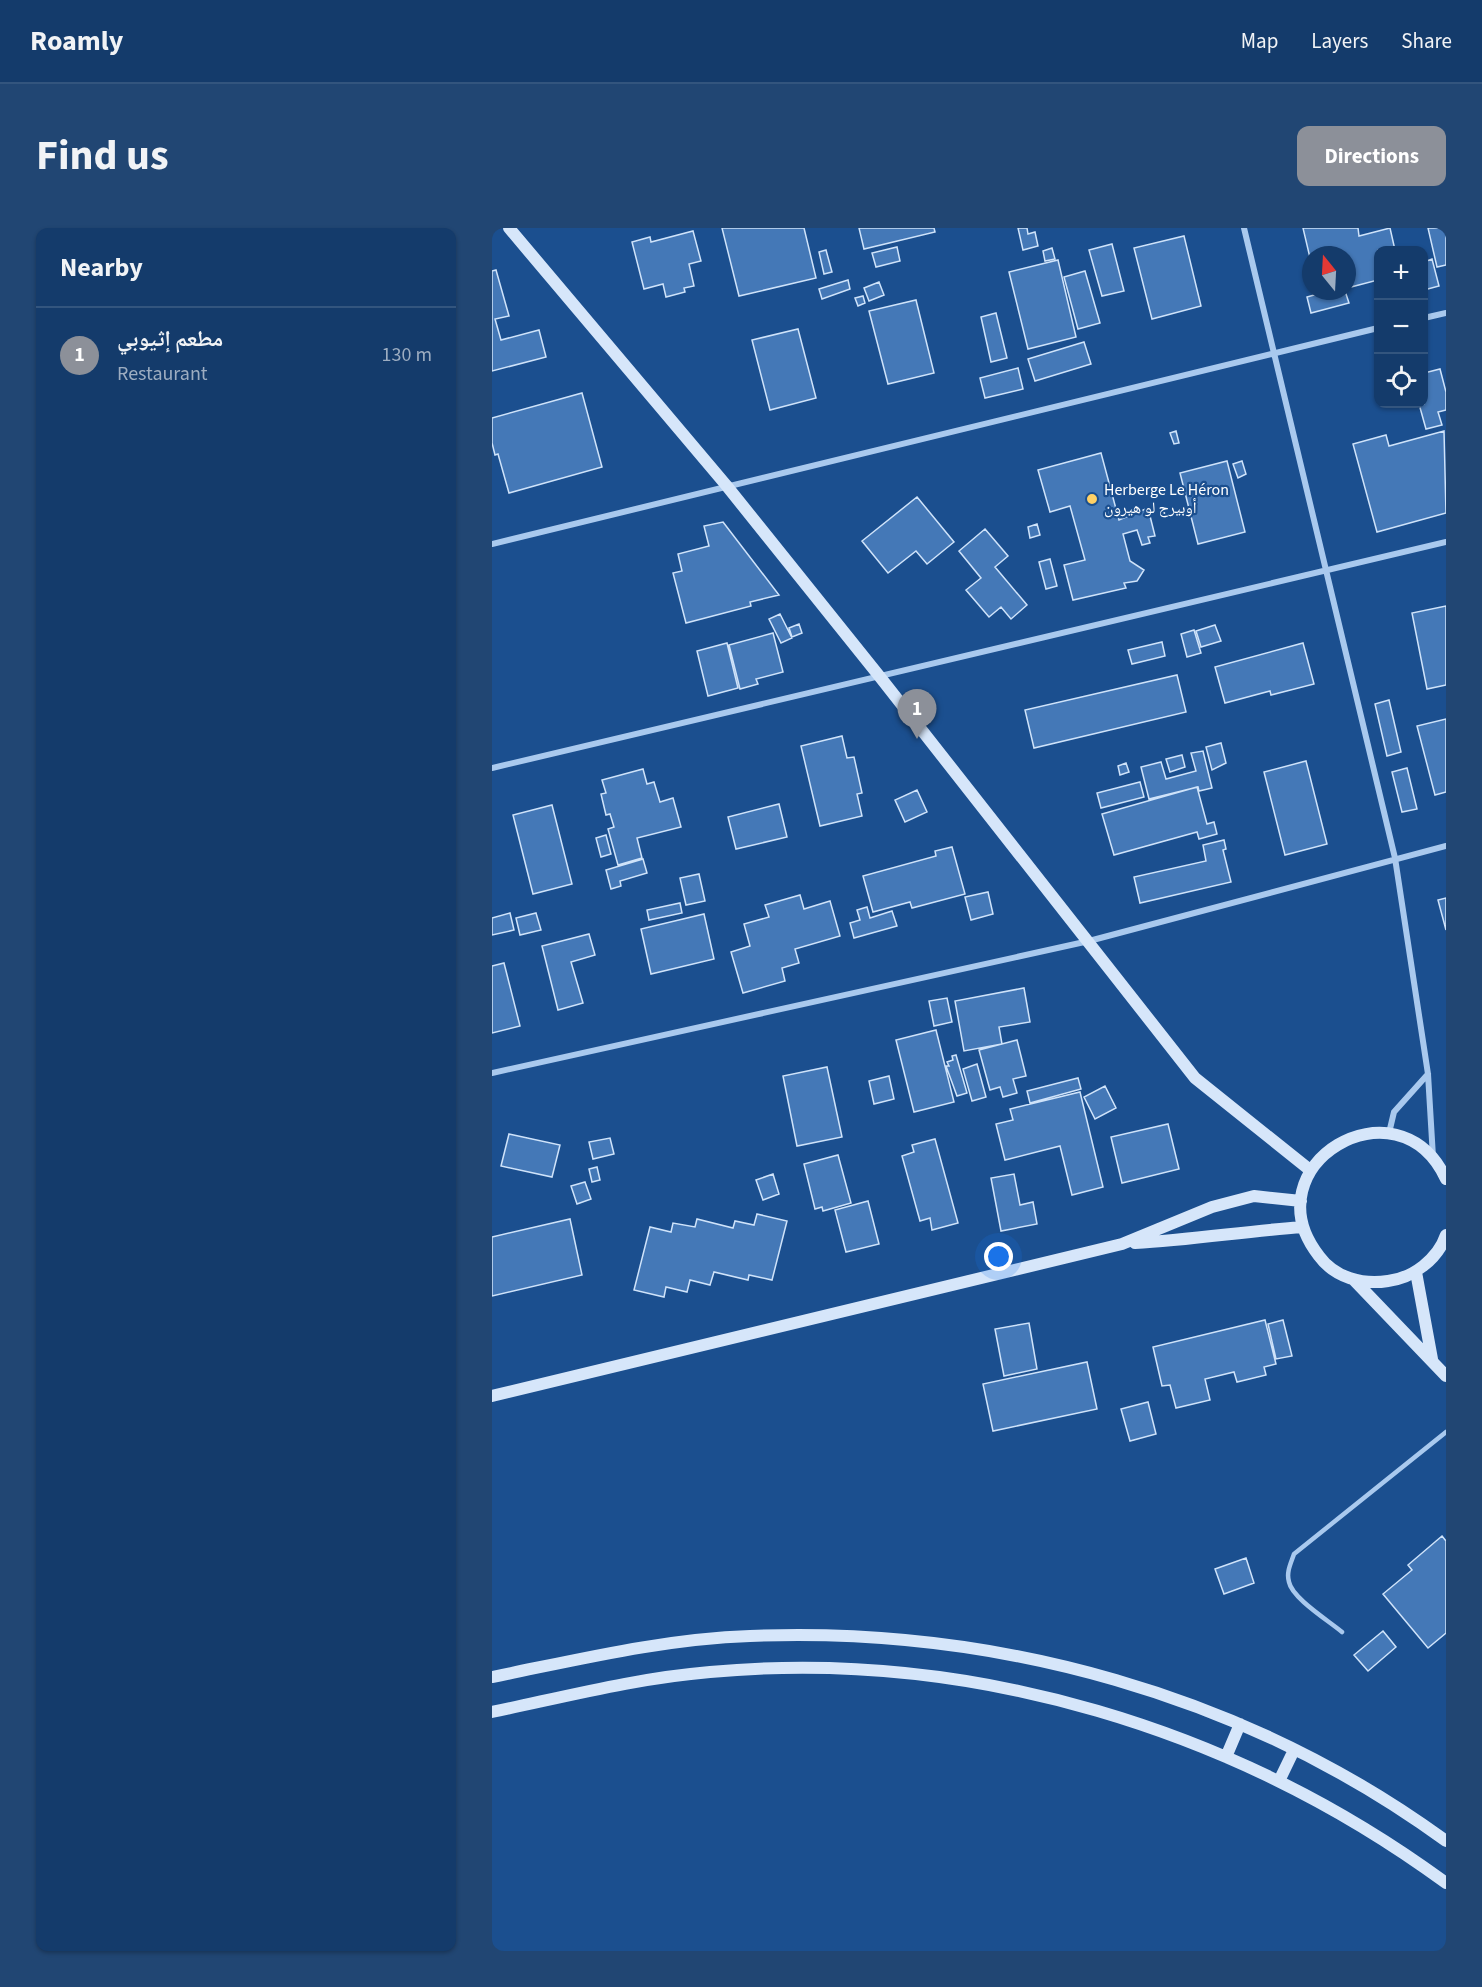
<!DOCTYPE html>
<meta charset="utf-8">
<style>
body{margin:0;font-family:"Source Sans 3","Noto Naskh Arabic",sans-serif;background:#214673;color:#f1f3f6}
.controls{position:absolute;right:18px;top:18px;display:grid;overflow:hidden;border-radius:12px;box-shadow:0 2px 4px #0004}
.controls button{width:54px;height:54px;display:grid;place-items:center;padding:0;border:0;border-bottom:2px solid #33557e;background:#143b6b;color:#f1f3f6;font:30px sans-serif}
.compass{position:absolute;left:810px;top:18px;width:54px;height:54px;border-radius:50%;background:#143b6b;box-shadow:0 2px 4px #0004;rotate:342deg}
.you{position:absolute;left:507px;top:1029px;width:21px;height:21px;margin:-15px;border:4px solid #fff;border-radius:50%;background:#1a73e8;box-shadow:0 0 0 9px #1a73e833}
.badge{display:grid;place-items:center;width:39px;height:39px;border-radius:50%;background:#8c9099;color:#fff;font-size:20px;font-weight:700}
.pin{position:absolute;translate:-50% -50px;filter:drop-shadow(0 2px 3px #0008)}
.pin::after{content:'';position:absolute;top:32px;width:21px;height:18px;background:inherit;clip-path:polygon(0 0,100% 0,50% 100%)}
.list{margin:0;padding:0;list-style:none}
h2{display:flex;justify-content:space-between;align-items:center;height:78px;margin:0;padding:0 24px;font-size:26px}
h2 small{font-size:20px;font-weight:400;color:#9dadc1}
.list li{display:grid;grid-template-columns:39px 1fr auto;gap:18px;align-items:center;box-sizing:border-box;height:96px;padding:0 24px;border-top:2px solid #33557e}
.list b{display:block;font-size:22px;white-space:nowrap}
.list p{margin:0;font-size:20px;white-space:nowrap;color:#9dadc1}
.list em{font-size:20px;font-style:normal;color:#9dadc1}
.icon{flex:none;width:33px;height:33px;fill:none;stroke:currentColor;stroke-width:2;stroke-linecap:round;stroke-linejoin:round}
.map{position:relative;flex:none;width:954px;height:1723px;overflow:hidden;border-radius:12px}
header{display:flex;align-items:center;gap:36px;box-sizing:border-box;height:84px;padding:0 30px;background:#143b6b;border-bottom:2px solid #33557e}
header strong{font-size:28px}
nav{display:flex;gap:33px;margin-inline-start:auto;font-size:21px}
.intro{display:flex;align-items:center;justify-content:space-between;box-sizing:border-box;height:144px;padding:0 36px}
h1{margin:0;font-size:42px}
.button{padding:15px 27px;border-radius:12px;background:#8c9099;color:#fff;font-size:21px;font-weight:700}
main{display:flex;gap:36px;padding:0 36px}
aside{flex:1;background:#143b6b;border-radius:12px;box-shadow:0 2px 4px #0004}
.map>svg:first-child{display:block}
.building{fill:#4478b7;stroke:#cfe3fa;stroke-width:1.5}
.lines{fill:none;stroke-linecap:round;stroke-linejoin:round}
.lane{stroke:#a9c9ee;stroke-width:4.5}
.street{stroke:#a9c9ee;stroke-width:6}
.secondary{stroke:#d6e6fa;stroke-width:12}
.poi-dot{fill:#ffd166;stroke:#1b4f8f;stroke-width:2}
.labels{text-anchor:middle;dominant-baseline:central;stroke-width:4.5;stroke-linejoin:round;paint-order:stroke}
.poi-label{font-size:16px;fill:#fff;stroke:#1b4f8f;text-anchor:start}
</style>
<header>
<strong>Roamly</strong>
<nav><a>Map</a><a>Layers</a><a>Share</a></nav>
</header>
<div class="intro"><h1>Find us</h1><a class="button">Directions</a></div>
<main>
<aside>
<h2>Nearby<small></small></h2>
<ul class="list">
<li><span class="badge">1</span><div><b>مطعم إثيوبي</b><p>Restaurant</p></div><em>130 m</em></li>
</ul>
</aside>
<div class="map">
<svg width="954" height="1723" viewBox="0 0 954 1723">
<rect width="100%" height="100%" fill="#1b4f8f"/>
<!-- building -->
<path class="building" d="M230 0H312L324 50 247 68Z
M367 0H442L443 4 372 21Z
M526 0H535L536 6 543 4 546 18 531 22Z
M811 0H866L867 8 898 0 903 22H886V52L859 59 855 27H819V34Z
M936 0H954V37L945 39Z
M201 3 209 33 197 36 202 58 192 60 193 64 174 69 171 56 152 61 140 14 158 9 159 14Z
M692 8 709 78 660 91 642 20Z
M620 16 632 63 610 68 597 22Z
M405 19 408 33 384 39 380 25Z
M560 20 563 31 553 33 551 23Z
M334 22 340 44 332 46 327 24Z
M940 31 947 58 932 62V34Z
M566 32 584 109 536 121 517 44Z
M4 42 17 88 3 91 9 112 47 102 54 129 0 143V43Z
M593 43 608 95 586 101 572 49Z
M356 52 358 61 330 71 327 61Z
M387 54 392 67 377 73 372 60Z
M836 63H853L857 75 819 85 815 69Z
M371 68 373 75 366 78 363 70Z
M424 72 442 145 396 156 377 83Z
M504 85 515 130 499 134 489 89Z
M306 101 324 170 278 182 260 112Z
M592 114 599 136 543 153 536 131Z
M526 140 531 161 493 170 488 150Z
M948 141 954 164V182L946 184 950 197 934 201 927 176H932V145Z
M90 165 110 239 17 265 6 226 3 227 0 215V190Z
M684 203 687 215 682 216 678 205Z
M952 203 954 285 885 304 861 216 894 207 897 218Z
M609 225 627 292 656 280 663 308 656 309 658 315 650 317 645 302 631 306 638 333 652 342 645 353 632 355 634 360 581 372 572 337 593 332 578 278 558 284 546 242Z
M735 233 753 304 706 316 688 245Z
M750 233 754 246 746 250 741 236Z
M425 269 462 314 435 336 424 323 396 345 370 313Z
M231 294 287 367 258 374 259 378 194 395 181 345 190 343 186 326 217 318 212 298Z
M545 296 548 307 538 310 536 299Z
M493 301 516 328 503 339 535 377 519 391 509 379 497 389 474 362 489 350 467 323Z
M558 331 565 358 554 361 547 334Z
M954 378V457L935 461 920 385Z
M288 386 300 410 289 415 277 391Z
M307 396 310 405 300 409 297 400Z
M723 397 729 413 709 419 704 403Z
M702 402 709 425 695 429 689 406Z
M281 405 291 444 264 451 266 456 248 461 237 417Z
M670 414 673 428 640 436 636 422Z
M235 415 246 460 216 468 205 423Z
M811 415 822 456 779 467 778 463 733 475 723 439Z
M685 447 694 484 542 520 533 482Z
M897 472 909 524 895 528 883 476Z
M954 491V564L943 567 925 498Z
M350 508 355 530 362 529 370 565 365 566 370 588 328 598 309 518Z
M729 515 734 535 720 542 714 519Z
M711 523 720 560 707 563 706 559 657 571 649 539 669 534 674 551 704 543 699 525Z
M690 527 693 539 678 544 674 531Z
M814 533 835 616 793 627 772 544Z
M634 535 637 544 628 547 626 538Z
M915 540 925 581 910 584 900 544Z
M151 541 155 556 162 554 168 574 181 570 189 599 145 610 150 630 126 637 116 601 122 599 118 586 114 587 109 566 114 565 110 552Z
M648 554 652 569 609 580 605 565Z
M705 559 715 596 722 594 725 606 707 611 705 604 622 627 610 586Z
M425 562 435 584 413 594 403 572Z
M287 576 295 609 244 621 236 589Z
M60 577 80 656 41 666 21 587Z
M114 607 119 626 109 629 104 610Z
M732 612 734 621 731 622 739 654 648 675 642 649 714 633 711 617Z
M460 619 473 666 420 680 418 674 381 684 371 648 444 628 443 623Z
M151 631 155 645 128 653 129 658 119 661 114 642Z
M207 646 213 673 194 677 188 650Z
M496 664 501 686 479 692 473 669Z
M308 667 312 681 338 673 348 708 303 721 307 735 290 740 293 753 251 765 239 724 258 718 252 696 277 689 273 677Z
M954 670V702L946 672Z
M188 675 190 685 157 692 155 682Z
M375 679 378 690 400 683 405 698 362 710 358 695 368 692 365 682Z
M18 685 22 702 0 707V690Z
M44 685 49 702 28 707 24 690Z
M212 686 222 731 159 746 149 701Z
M97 706 103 727 79 734 91 775 66 782 50 718Z
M12 735 28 798 0 805V738Z
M532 760 538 794 507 799 510 816 472 823 463 773Z
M455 770 460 794 442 798 437 773Z
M444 802 462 874 422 884 404 812Z
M525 812 534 848 521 851 525 865 511 869 508 859 498 862 487 822Z
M464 827 475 865 465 868 454 838H457L455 834 461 832 460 828Z
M485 836 494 869 480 873 471 841Z
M335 839 350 909 305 918 291 848Z
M397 848 402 871 382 876 377 853Z
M586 850 589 861 538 875 535 863Z
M613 858 624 880 603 891 592 869Z
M588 864 611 959 580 967 568 918 513 932 504 896 521 892 518 881Z
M676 896 687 941 630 955 619 909Z
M17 906 68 917 60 949 9 938Z
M118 910 122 926 101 931 97 914Z
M443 911 466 995 440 1002 438 990 428 993 410 928 422 924 420 917Z
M346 927 359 975 331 983 330 979 323 981 312 936Z
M105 939 108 952 100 954 97 941Z
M281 946 287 966 271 972 264 952Z
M522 946 528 977 541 974 545 996 509 1003 499 950Z
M93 954 99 971 85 976 79 958Z
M376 973 387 1016 354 1024 343 982Z
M265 986 295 993 280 1052 257 1047 256 1052 222 1044 218 1057 198 1052 195 1064 174 1059 172 1069 142 1062 158 999 179 1004 181 995 203 999 205 991 241 1000 243 993 262 997Z
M78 991 90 1047 0 1068V1009Z
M773 1092 784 1136 772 1139 774 1147 745 1154 742 1144 713 1151 718 1172 684 1180 678 1157 670 1158 661 1119Z
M791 1092 800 1128 784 1131 776 1096Z
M537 1095 545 1141 512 1148 503 1101Z
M595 1134 605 1181 501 1203 491 1156Z
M656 1174 664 1206 638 1213 629 1181Z
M950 1308 954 1313V1405L936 1420 891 1366 920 1342 916 1337Z
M754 1330 762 1355 732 1366 723 1341Z
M891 1403 904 1419 876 1443 862 1427Z"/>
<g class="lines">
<!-- lane -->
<path class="lane" d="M850 1404C837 1393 800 1370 797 1354 794 1344 799 1335 802 1326L954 1204"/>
<!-- street -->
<path class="street" d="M752 0 903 630 936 846 941 929
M932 90 954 85
M0 316 886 100
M0 540 954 314
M0 845 597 713 954 618
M897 905 902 884 936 846"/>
<!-- secondary -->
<path class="secondary" d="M17 0 234 257 388 449 703 850 818 942
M954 951C906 848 756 937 827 1028 843 1050 871 1057 896 1053 921 1050 946 1031 954 1007
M643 1015C700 1012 754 1003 811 999
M924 1044 940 1131
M862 1052 954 1148
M0 1168 630 1016 720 979 762 968 809 973
M0 1449C85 1432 170 1411 258 1408 505 1398 754 1467 954 1613
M0 1484C72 1469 145 1450 218 1444 479 1420 744 1501 954 1655
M734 1529 748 1496
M787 1553 802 1522"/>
</g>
<!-- markers -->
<circle class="poi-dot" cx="600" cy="271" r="6"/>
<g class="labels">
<!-- poi labels -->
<g class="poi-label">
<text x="612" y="262">Herberge Le Héron<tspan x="612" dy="18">أوبيرج لو هيرون</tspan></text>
</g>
</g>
</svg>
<div class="controls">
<button>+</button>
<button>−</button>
<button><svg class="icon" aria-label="locate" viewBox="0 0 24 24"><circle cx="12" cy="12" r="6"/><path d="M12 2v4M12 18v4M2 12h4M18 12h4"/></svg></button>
</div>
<svg class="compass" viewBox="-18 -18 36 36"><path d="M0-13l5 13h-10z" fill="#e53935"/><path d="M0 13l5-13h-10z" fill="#9dadc1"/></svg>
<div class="you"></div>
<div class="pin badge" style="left:425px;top:511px">1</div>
</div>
</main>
